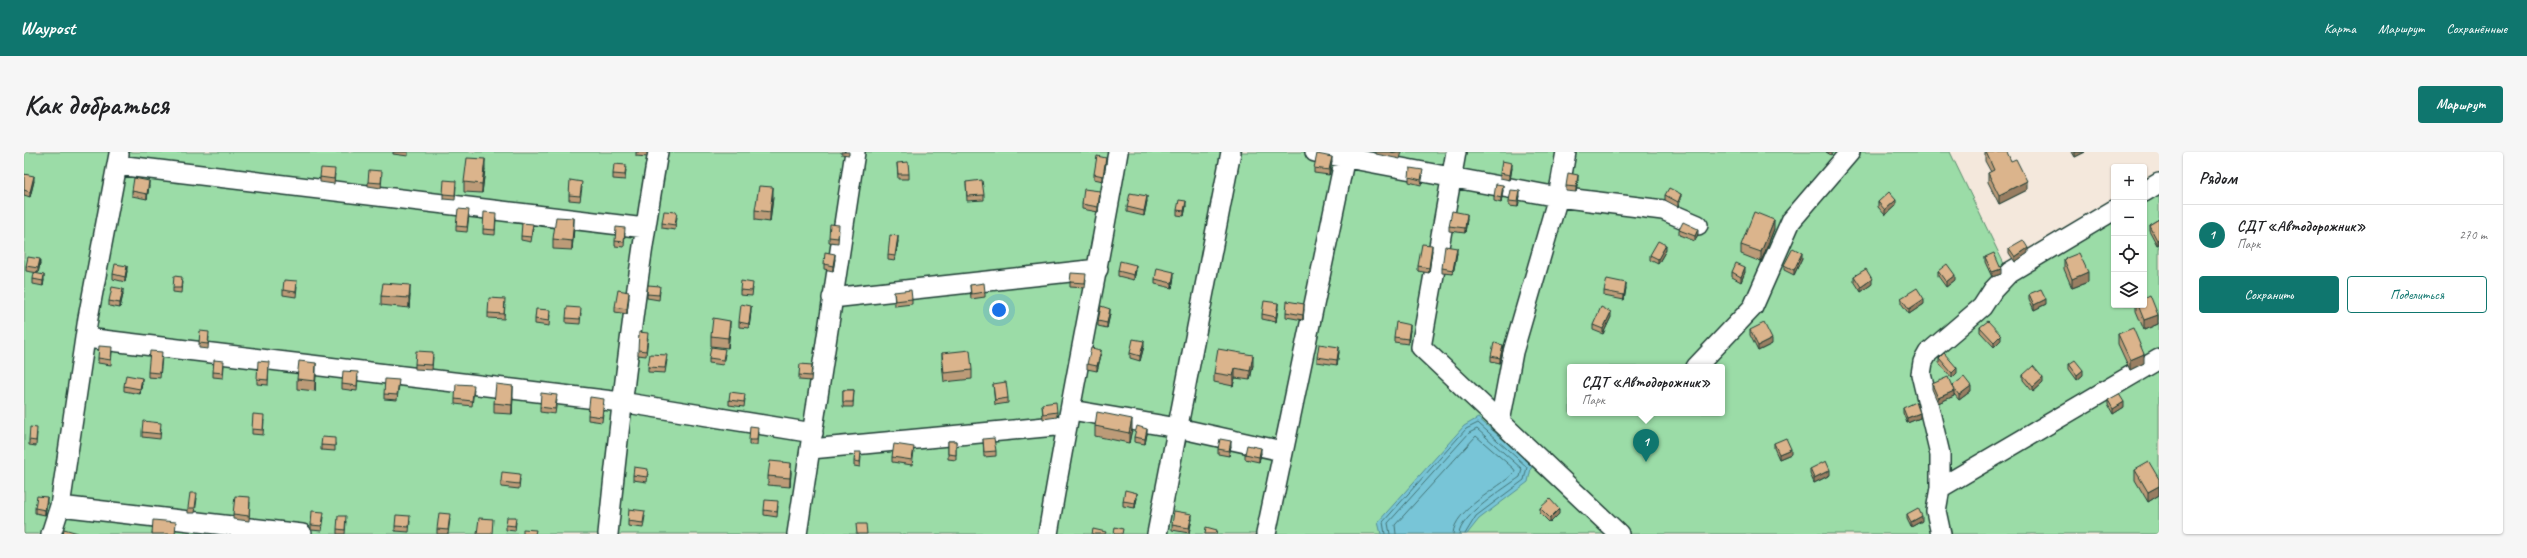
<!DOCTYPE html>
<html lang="ru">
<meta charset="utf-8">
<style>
body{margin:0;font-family:Caveat,sans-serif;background:#f6f6f6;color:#202124}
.controls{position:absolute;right:12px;top:12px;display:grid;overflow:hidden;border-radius:4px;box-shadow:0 1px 3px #0004}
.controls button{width:36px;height:36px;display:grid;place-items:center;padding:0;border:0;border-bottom:1px solid #e0e0e0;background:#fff;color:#202124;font:20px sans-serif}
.you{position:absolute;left:975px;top:158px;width:14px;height:14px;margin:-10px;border:3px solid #fff;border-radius:50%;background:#1a73e8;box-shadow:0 0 0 6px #1a73e833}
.badge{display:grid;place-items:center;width:26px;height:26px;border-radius:50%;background:#0f766e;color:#fff;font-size:13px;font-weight:700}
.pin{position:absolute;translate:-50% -33px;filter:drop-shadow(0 1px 2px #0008)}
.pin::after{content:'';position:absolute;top:21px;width:14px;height:12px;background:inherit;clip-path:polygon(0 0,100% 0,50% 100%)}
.popup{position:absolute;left:1543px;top:212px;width:158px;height:52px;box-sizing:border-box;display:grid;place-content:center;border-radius:4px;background:#fff;filter:drop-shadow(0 1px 3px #0005);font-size:13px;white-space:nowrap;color:#757577}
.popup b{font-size:15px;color:#202124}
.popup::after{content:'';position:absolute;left:50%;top:100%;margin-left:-8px;border:8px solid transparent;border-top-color:#fff}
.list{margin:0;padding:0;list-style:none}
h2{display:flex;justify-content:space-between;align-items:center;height:52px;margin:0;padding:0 16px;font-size:17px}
h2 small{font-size:13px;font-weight:400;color:#757577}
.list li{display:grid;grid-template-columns:26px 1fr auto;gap:12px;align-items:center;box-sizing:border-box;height:60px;padding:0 16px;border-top:1px solid #e0e0e0}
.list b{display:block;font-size:15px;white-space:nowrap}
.list p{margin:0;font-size:13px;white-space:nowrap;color:#757577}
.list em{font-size:13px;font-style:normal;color:#757577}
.actions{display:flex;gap:8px;padding:12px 16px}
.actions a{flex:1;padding:9px 0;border:1px solid #0f766e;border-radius:4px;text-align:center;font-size:14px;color:#0f766e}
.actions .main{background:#0f766e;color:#fff}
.icon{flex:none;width:22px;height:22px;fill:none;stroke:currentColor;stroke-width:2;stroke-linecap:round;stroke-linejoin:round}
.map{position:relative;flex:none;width:2135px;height:382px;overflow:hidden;border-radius:4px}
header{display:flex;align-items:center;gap:24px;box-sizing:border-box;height:56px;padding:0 20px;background:#0f766e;color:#fff}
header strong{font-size:19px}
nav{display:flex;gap:22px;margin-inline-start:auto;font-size:14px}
.intro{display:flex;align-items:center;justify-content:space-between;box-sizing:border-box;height:96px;padding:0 24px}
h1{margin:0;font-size:28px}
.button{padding:10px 18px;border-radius:4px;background:#0f766e;color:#fff;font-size:14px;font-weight:700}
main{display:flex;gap:24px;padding:0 24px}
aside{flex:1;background:#fff;border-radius:4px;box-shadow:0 1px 3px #0004}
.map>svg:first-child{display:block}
.green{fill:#9bdca7;stroke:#5d8c6e;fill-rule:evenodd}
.water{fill:#78c5d7;stroke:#548f96}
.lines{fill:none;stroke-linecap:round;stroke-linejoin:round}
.shore{stroke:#437375;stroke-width:1}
.minor-casing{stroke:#1f3d34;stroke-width:22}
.minor{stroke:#fff;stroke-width:19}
.wall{fill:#bc9b78;stroke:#1f3d34}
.shaded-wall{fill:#997e62;stroke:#1f3d34}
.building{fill:#dbb48c;stroke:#1f3d34}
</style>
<header>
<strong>Waypost</strong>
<nav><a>Карта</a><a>Маршрут</a><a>Сохранённые</a></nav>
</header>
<div class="intro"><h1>Как добраться</h1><a class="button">Маршрут</a></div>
<main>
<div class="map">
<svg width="2135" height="382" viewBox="0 0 2135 382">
<rect width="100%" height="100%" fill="#f4e8dc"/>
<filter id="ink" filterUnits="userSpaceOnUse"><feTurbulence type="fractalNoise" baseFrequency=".025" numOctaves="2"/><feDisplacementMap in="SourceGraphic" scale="8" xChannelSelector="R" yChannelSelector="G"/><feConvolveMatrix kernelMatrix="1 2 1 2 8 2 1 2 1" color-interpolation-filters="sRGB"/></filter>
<g filter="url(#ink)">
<!-- green -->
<path class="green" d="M0 0H1926L1982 116 2090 53V153H2120V35L2135 26V382H0ZM1546 215H1698V261H1546Z"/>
<!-- water -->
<path class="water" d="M1454 266 1508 312 1504 330 1455 367 1443 382H1357L1354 370 1440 274Z"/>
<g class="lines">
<!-- shore -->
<path class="shore" d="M1361 382 1359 370 1442 277 1454 271 1503 315 1500 328 1452 364 1441 382
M1366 382 1364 371 1445 281 1453 277 1498 317 1496 325C1481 336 1436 364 1435 382
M1372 382 1371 373 1452 284 1490 317 1491 320C1475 337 1430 357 1429 382"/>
<!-- minor casing -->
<g class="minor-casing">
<path id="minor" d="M1291 0 1534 45 1542 0
M1432 0 1397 195 1595 382
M93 13 621 76
M2120 40 2135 31
M808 146 1074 117
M62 186 597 250 789 281
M1672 215 1729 155 1767 69 1826 0
M1047 258 1154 276 1258 299
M1476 270 1489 200 1534 45 1639 58 1674 73
M787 297 1042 273
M1916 336 2135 207
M36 354 278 382
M27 382 36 354 64 166 95 2
M584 382C597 254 612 127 634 0
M773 382 831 0
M1024 382C1045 254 1072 128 1094 0
M1133 382 1207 0
M1242 382 1322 0
M1917 382 1912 359 1916 336V302L1897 222 1899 210 1904 201 1958 155 1969 138 1986 120 2090 58"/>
</g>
<!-- minor -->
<use href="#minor" class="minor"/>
</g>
<!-- wall -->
<path class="wall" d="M369 0H384V4L369 2Z
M612 0H623V5L612 4Z
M817 0H825V3L817 2Z
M1352 0H1378L1376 7 1352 2Z
M1802 0H1809L1807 3Z
M1961 0 1987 9 2003 38 1975 52 1964 30V21L1967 20 1961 9Z
M2048 0H2061L2051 5Z
M1308 10 1305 23 1290 21V16Z
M873 11 885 22V27H874Z
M1082 11 1079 29 1070 27V22Z
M1488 16 1486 28 1476 26V21Z
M461 17 458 41 440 40V30Z
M602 18 601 28 589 27V22Z
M0 22 10 29 6 45 0 43Z
M311 22 310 32 296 30V25Z
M1399 23 1397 33 1385 30V25Z
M358 24 357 36 344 34V30Z
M1554 28 1552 40 1542 39V34Z
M942 30 960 43V48L943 49Z
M125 34 123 47 108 44V39Z
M432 34 431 48 419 47V42Z
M558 35 556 49 545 48V43Z
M1479 38 1477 51 1470 49V44Z
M1641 43 1657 47 1654 55 1641 48Z
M1076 44 1074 60 1058 57V52Z
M1496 44 1494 55 1485 54V49Z
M749 45 746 70 731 68V58Z
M1123 49 1120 64 1103 60V55Z
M1854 50 1872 53 1861 63 1854 55Z
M1162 54 1160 64 1153 63V58Z
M445 63 443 80 432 79V74Z
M653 65 651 78 638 76V71Z
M472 66 471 83 459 82V77Z
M1443 67 1441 81 1425 79V74Z
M2135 67V92L2133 93 2125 78V73Z
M550 76 548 98 529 97V87Z
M509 77 507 90 497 88V84Z
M1750 77 1737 110 1717 102V93Z
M815 78 814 91 805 90V85Z
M1655 78 1674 82 1671 89 1655 83Z
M601 81 600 95 591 94V89Z
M874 89 871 109 864 108V103Z
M1985 96 2004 101 1991 110 1985 101Z
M1408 98 1405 121 1394 119V114Z
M1642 98 1634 112 1626 108V103Z
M1433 101 1429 122 1418 121V116Z
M1961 105 1977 122 1968 125 1961 110Z
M1778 106 1770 123 1760 118V113Z
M811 107 809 119 800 117V112Z
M2040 107 2064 130 2048 136 2040 117Z
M16 112 14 121 2 119V114Z
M1112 118 1110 128 1094 124V119Z
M103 119 101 130 89 127V122Z
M1914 119 1931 128 1922 135 1914 124Z
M1708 120H1721L1717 130 1708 125Z
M1830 124 1848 132 1837 140 1830 129Z
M1150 125 1148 136 1131 132V127Z
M9 127 20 128 19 134 9 132Z
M1062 127 1061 136 1046 135V130Z
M158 130 157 141 149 140V136Z
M946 133 961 140V145L947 147Z
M273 134 272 145 259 143V138Z
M729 136 728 144 716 143V138Z
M1602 136 1600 148 1580 144V139Z
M636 139 635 148 623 146V142Z
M870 140 888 147V152L871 154Z
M99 142 96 156 85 154V149Z
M2005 142 2022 152 2010 158 2005 147Z
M386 143 385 156 357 153V144Z
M605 145 603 162 591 160V155Z
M1877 146 1900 152 1885 162 1877 151Z
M481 152 480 167 464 166V161Z
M2112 153H2120L2134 172 2120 178 2112 159Z
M1254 156 1252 170 1238 167V162Z
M1280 157 1279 168 1262 165V160Z
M727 159 725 176 715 175V170Z
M557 161 556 172 542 171V166Z
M1086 162 1083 176 1074 174V169Z
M526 163 525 174 511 172V167Z
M1587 165 1579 182 1569 178V173Z
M1956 175 1977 188 1970 195 1956 180Z
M706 178 704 196 687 194V184Z
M1386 178 1384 192 1370 190V185Z
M1726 178 1748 192 1734 199 1726 183Z
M2094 182 2120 211 2106 218 2094 192Z
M185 185 184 197 175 196V191Z
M624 186 622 204 614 203V198Z
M1120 194 1116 209 1106 206V201Z
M1479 198 1476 211 1467 209V204Z
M88 200 87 213 74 211V206Z
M1315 200 1313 213 1293 210V205Z
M918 201 948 218V227L920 230 918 211Z
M701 202 699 213 685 211V206Z
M1077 203 1073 219 1063 217V212Z
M138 205 136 226 124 225V220Z
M409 205 408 218 391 217V212Z
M1915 206 1933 221 1928 226 1915 211Z
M643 208 641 221 624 220V215Z
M2045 212 2059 223 2053 228 2045 217Z
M1229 213 1226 228 1211 226 1209 234 1190 230V221Z
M200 214 199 226 189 225V220Z
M245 215 244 233 233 232V227Z
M788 218 787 229 775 228V223Z
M292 221 291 239 273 237V227Z
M1999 223 2019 231 2009 240 1999 228Z
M334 225 333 239 318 237V232Z
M118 231 116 242 100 239V234Z
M969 232 984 246V251L971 253Z
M1908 232 1928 234 1947 239 1935 248 1930 242V244L1914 251 1908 237Z
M375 233 373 248 360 247V242Z
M450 238 448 254 431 252V247Z
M819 238H830L829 255H819Z
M489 244 488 262 470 261V251Z
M721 247 720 255 705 253V248Z
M533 248 531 262 516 260V255Z
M2084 248 2100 255 2089 262 2084 253Z
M580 252 578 270 564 268V263Z
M1018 252 1033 260V265L1019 267Z
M1879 256 1896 266 1883 271 1879 261Z
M240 268 239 283 228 282V277Z
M1071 274 1108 277 1105 291 1071 284Z
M137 276 136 287 118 285V280Z
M734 280 733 293H725V288Z
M13 281 12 294 5 293V288Z
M1123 282 1121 292 1110 290V285Z
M959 287 972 299V304L960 305Z
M924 289H932V308L924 307Z
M311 291V299L297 298V293Z
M1750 291 1767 302 1755 307 1750 296Z
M1207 294 1205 304 1194 302V297Z
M890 300 888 313 868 310V305Z
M1237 301 1235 310 1221 307V302Z
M837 305 836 315 830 314V309Z
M1786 317 1806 323 1790 331 1786 322Z
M2111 318 2135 327V343L2124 350 2111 328Z
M767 320 766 335 744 333V324Z
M624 322 623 330 609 328V323Z
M496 327 495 337 477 335V330Z
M173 346 171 361H164V356Z
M1113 346 1111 356 1099 354V349Z
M23 350 21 363 11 361V356Z
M226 350 225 369 209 367V362Z
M754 354 753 365 740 363V358Z
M1516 356 1535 362 1526 371 1516 361Z
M1883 362 1898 369 1887 375 1883 367Z
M621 364 619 376 604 374V369Z
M300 365 298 379 287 378V373Z
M426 367 424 382H413V377Z
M1168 367 1165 381 1148 378V373Z
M322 369 321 382H313V377Z
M386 369 385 380 371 379V374Z
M492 370 491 379 482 378V373Z"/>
<!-- shaded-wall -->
<path class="shaded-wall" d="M2051 0H2061L2051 5Z
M1308 5V10L1305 23V18Z
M1082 6V11L1079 29V24Z
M461 7V17L458 41V32Z
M1488 11V16L1486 28V23Z
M1554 23V28L1552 40V35Z
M10 24V29L6 45V40Z
M125 29V34L123 47V42Z
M2003 29V38L1975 52V43Z
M1479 33V38L1477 51V46Z
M749 35V45L746 70V60Z
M1076 39V44L1074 60V55Z
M1496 39V44L1494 55V50Z
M1657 42V47L1654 55V50Z
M1123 44V49L1120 64V59Z
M1872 48V53L1861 63V58Z
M1162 49V54L1160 64V59Z
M1443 62V67L1441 81V76Z
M550 66V76L548 98V89Z
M1750 68V77L1737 110V100Z
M1674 77V82L1671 89V84Z
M874 84V89L871 109V104Z
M2135 87V92L2133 93V88Z
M1408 93V98L1405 121V116Z
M1642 93V98L1634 112V107Z
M1433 96V101L1429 122V118Z
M2004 96V101L1991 110V105Z
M1778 101V106L1770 123V118Z
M811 102V107L809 119V114Z
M16 107V112L14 121V116Z
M1112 113V118L1110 128V123Z
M103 114V119L101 130V125Z
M1721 115V120L1717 130V125Z
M1977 117V122L1968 125V120Z
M1150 120V125L1148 136V131Z
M2064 120V130L2048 136V127Z
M20 123V128L19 134V129Z
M1931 123V128L1922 135V130Z
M1848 127V132L1837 140V135Z
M1602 131V136L1600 148V143Z
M386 133V143L385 156V146Z
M99 137V142L96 156V151Z
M605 140V145L603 162V157Z
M1900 147V152L1885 162V157Z
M2022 147V152L2010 158V153Z
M1254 151V156L1252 170V165Z
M1280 152V157L1279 168V163Z
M727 154V159L725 176V172Z
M1086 157V162L1083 176V171Z
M1587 160V165L1579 182V177Z
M2134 163V172L2120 178V168Z
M706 169V178L704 196V186Z
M1386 173V178L1384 192V187Z
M1977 183V188L1970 195V190Z
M1748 187V192L1734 199V194Z
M1120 189V194L1116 209V204Z
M1479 193V198L1476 211V206Z
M1315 195V200L1313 213V208Z
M1077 198V203L1073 219V214Z
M2120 202V211L2106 218V208Z
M1229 203V213L1226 228V219Z
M292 211V221L291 239V229Z
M1211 216V226L1209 234V224Z
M1933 216V221L1928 226V221Z
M2059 218V223L2053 228V223Z
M118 226V231L116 242V237Z
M2019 226V231L2009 240V235Z
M489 234V244L488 262V253Z
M1947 234V239L1935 248V243Z
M1930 239V244L1914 251V246Z
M2100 250V255L2089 262V257Z
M1896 261V266L1883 271V266Z
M1108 267V277L1105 291V281Z
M1123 277V282L1121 292V287Z
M1207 289V294L1205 304V299Z
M1237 296V301L1235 310V305Z
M1767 297V302L1755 307V302Z
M767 311V320L766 335V326Z
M1806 318V323L1790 331V326Z
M2135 334V343L2124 350V340Z
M1113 341V346L1111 356V351Z
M23 345V350L21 363V358Z
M1535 357V362L1526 371V366Z
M1168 362V367L1165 381V376Z
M1898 364V369L1887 375V370Z"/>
<!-- building -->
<path class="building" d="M1367 0H1377L1376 2Z
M1962 0H1983L1987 9 1992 7 2003 29 1975 43 1964 21 1970 18Z
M1293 2 1308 5 1305 18 1290 16Z
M1073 4 1082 6 1079 24 1070 22Z
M443 6 461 7 458 32 440 30Z
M1478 9 1488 11 1486 23 1476 21Z
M884 10 885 22H874L873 11Z
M590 12 602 13 601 23 589 22Z
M297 16 311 17 310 27 296 25Z
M1386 16 1399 18 1397 28 1385 25Z
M345 18 358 19 357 31 344 30Z
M1544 21 1554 23 1552 35 1542 34Z
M0 22 10 24 6 40 0 38Z
M110 26 125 29 123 42 108 39Z
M420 28 432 29 431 43 419 42Z
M546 28 558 30 556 44 545 43Z
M958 28 960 43 943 44 942 30Z
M1472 32 1479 33 1477 46 1470 44Z
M735 34 749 35 746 60 731 58Z
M1645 36 1657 42 1654 50 1641 43Z
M1060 37 1076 39 1074 55 1058 52Z
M1487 38 1496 39 1494 50 1485 49Z
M1865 40 1872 48 1861 58 1854 50Z
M1106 41 1123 44 1120 59 1103 55Z
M1155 48 1162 49 1160 59 1153 58Z
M434 57 445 58 443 75 432 74Z
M640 59 653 60 651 73 638 71Z
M1428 59 1443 62 1441 76 1425 74Z
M460 60 472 61 471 78 459 77Z
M1730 60 1750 68 1737 100 1717 93Z
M532 65 550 66 548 89 529 87Z
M2135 67V87L2133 88 2125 73Z
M1659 70 1674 77 1671 84 1655 78Z
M498 71 509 72 507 85 497 84Z
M806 72 815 73 814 86 805 85Z
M592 75 601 76 600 90 591 89Z
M866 83 874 84 871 104 864 103Z
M1999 88 2004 96 1991 105 1985 96Z
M1634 89 1642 93 1634 107 1626 103Z
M1398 92 1408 93 1405 116 1394 114Z
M1421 94 1433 96 1429 118 1418 116Z
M1769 96 1778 101 1770 118 1760 113Z
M801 100 811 102 809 114 800 112Z
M1970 101 1977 117 1968 120 1961 105Z
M2055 101 2064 120 2048 127 2040 107Z
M4 105 16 107 14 116 2 114Z
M1096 109 1112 113 1110 123 1094 119Z
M1712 111 1721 115 1717 125 1708 120Z
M91 112 103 114 101 125 89 122Z
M1923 112 1931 123 1922 130 1914 119Z
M1133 116 1150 120 1148 131 1131 127Z
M1842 117 1848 127 1837 135 1830 124Z
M10 121 20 123 19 129 9 127Z
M1047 121 1062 122 1061 131 1046 130Z
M150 124 158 125 157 136H149Z
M1583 127 1602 131 1600 143 1580 139Z
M260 128 273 129 272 140 259 138Z
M717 129 729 131 728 139 716 138Z
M359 131 386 133 385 146 357 144Z
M960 131 961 140 947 142 946 133Z
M624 133 636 134 635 143 623 142Z
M88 135 99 137 96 151 85 149Z
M1893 136 1900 147 1885 157 1877 146Z
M2017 137 2022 147 2010 153 2005 142Z
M594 138 605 140 603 157 591 155Z
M887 138 888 147 871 149 870 140Z
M2126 143 2134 163 2120 168 2114 153H2120V146Z
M465 146 481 147 480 162 464 161Z
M1240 149 1254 151 1252 165 1238 162Z
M1263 149 1280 152 1279 163 1262 160Z
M717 152 727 154 725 172 715 170Z
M1077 154 1086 157 1083 171 1074 169Z
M543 155 557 156 556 167 542 166Z
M1577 155 1587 160 1579 177 1569 173Z
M512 157 526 158 525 169 511 167Z
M689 166 706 169 704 186 687 184Z
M1964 169 1977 183 1970 190 1956 175Z
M1372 170 1386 173 1384 187 1370 185Z
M1740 171 1748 187 1734 194 1726 178Z
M2109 176 2120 202 2106 208 2094 182Z
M176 179 185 180 184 192 175 191Z
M615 180 624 181 622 199 614 198Z
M1109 187 1120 189 1116 204 1106 201Z
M1470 191 1479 193 1476 206 1467 204Z
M1295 192 1315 195 1313 208 1293 205Z
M75 194 88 195 87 208 74 206Z
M687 195 701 197 699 208 685 206Z
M1067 196 1077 198 1073 214 1063 212Z
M1194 197 1229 203 1226 219 1211 216 1209 224 1190 221Z
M946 198 948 218 920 221 918 201Z
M126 199 138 200 136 221 124 220Z
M392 199 409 200 408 213 391 212Z
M1920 201 1933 216 1928 221 1915 206Z
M626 202 643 203 641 216 624 215Z
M190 208 200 209 199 221 189 220Z
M2051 208 2059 218 2053 223 2045 212Z
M234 209 245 210 244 228 233 227Z
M275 209 292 211 291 229 273 227Z
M776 212 788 213 787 224 775 223Z
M2009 214 2019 226 2009 235 1999 223Z
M319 219 334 220 333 234 318 232Z
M102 223 118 226 116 237 100 234Z
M1924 225 1930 239 1914 246 1908 232Z
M1940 225 1947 234 1935 243 1928 234Z
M361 227 375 228 373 243 360 242Z
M982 230 984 246 971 248 969 232Z
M432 232 450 233 448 249 431 247Z
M472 232 489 234 488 253 470 251Z
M819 238H830L829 250H819Z
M706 240 721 242 720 250 705 248Z
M517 241 533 243 531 257 516 255Z
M2095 242 2100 250 2089 257 2084 248Z
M566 245 580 247 578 265 564 263Z
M1032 250 1033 260 1019 262 1018 252Z
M1892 250 1896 261 1883 266 1879 256Z
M1073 260 1108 267 1105 281 1071 274Z
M229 262 240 263 239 278 228 277Z
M119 269 137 271 136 282 118 280Z
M726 274 734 275 733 288H725Z
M1113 274 1123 277 1121 287 1110 285Z
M6 275 13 276 12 289 5 288Z
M298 285 311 286V294L297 293Z
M970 286 972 299 960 300 959 287Z
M1762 286 1767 297 1755 302 1750 291Z
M1196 287 1207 289 1205 299 1194 297Z
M924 289H932V303L924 302Z
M870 292 890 295 888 308 868 305Z
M1223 293 1237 296 1235 305 1221 302Z
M831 300H837L836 310 830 309Z
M746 309 767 311 766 326 744 324Z
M1802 309 1806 318 1790 326 1786 317Z
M2125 310 2135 327V334L2124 340 2111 318Z
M610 315 624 317 623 325 609 323Z
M478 320 496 322 495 332 477 330Z
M1101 338 1113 341 1111 351 1099 349Z
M166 341H173L171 356H164Z
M13 344 23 345 21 358 11 356Z
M211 344 226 345 225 364 209 362Z
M1526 347 1535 357 1526 366 1516 356Z
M741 348 754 349 753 360 740 358Z
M1894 356 1898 364 1887 370 1883 362Z
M605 357 621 359 619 371 604 369Z
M288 359 300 360 298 374 287 373Z
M1150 359 1168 362 1165 376 1148 373Z
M415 361 426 362 424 378 413 377Z
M372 363 386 364 385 375 371 374Z
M314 364H322L321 378 313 377Z
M483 365H492L491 374 482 373Z
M455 366 469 367 468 382H453Z
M129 368 152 370 151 382H128Z
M832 372H842L843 382H833Z
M1091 375 1099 377 1098 382H1090Z
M1182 375 1193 378 1192 382H1181Z
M40 377 54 381 53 382H39Z
M499 377 512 378 511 382H499Z
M1069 377 1082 380 1081 382H1068Z"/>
</g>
</svg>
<div class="controls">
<button>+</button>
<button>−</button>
<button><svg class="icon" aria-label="locate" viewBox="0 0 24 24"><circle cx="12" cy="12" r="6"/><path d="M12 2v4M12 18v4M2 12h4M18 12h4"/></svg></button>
<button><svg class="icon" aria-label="layers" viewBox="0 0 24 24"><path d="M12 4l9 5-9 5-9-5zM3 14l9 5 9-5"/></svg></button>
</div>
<div class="you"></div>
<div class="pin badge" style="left:1622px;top:310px">1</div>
<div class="popup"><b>СДТ «Автодорожник»</b>Парк</div>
</div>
<aside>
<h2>Рядом<small></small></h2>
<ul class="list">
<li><span class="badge">1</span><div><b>СДТ «Автодорожник»</b><p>Парк</p></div><em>270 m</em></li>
</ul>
<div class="actions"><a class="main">Сохранить</a><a>Поделиться</a></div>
</aside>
</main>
